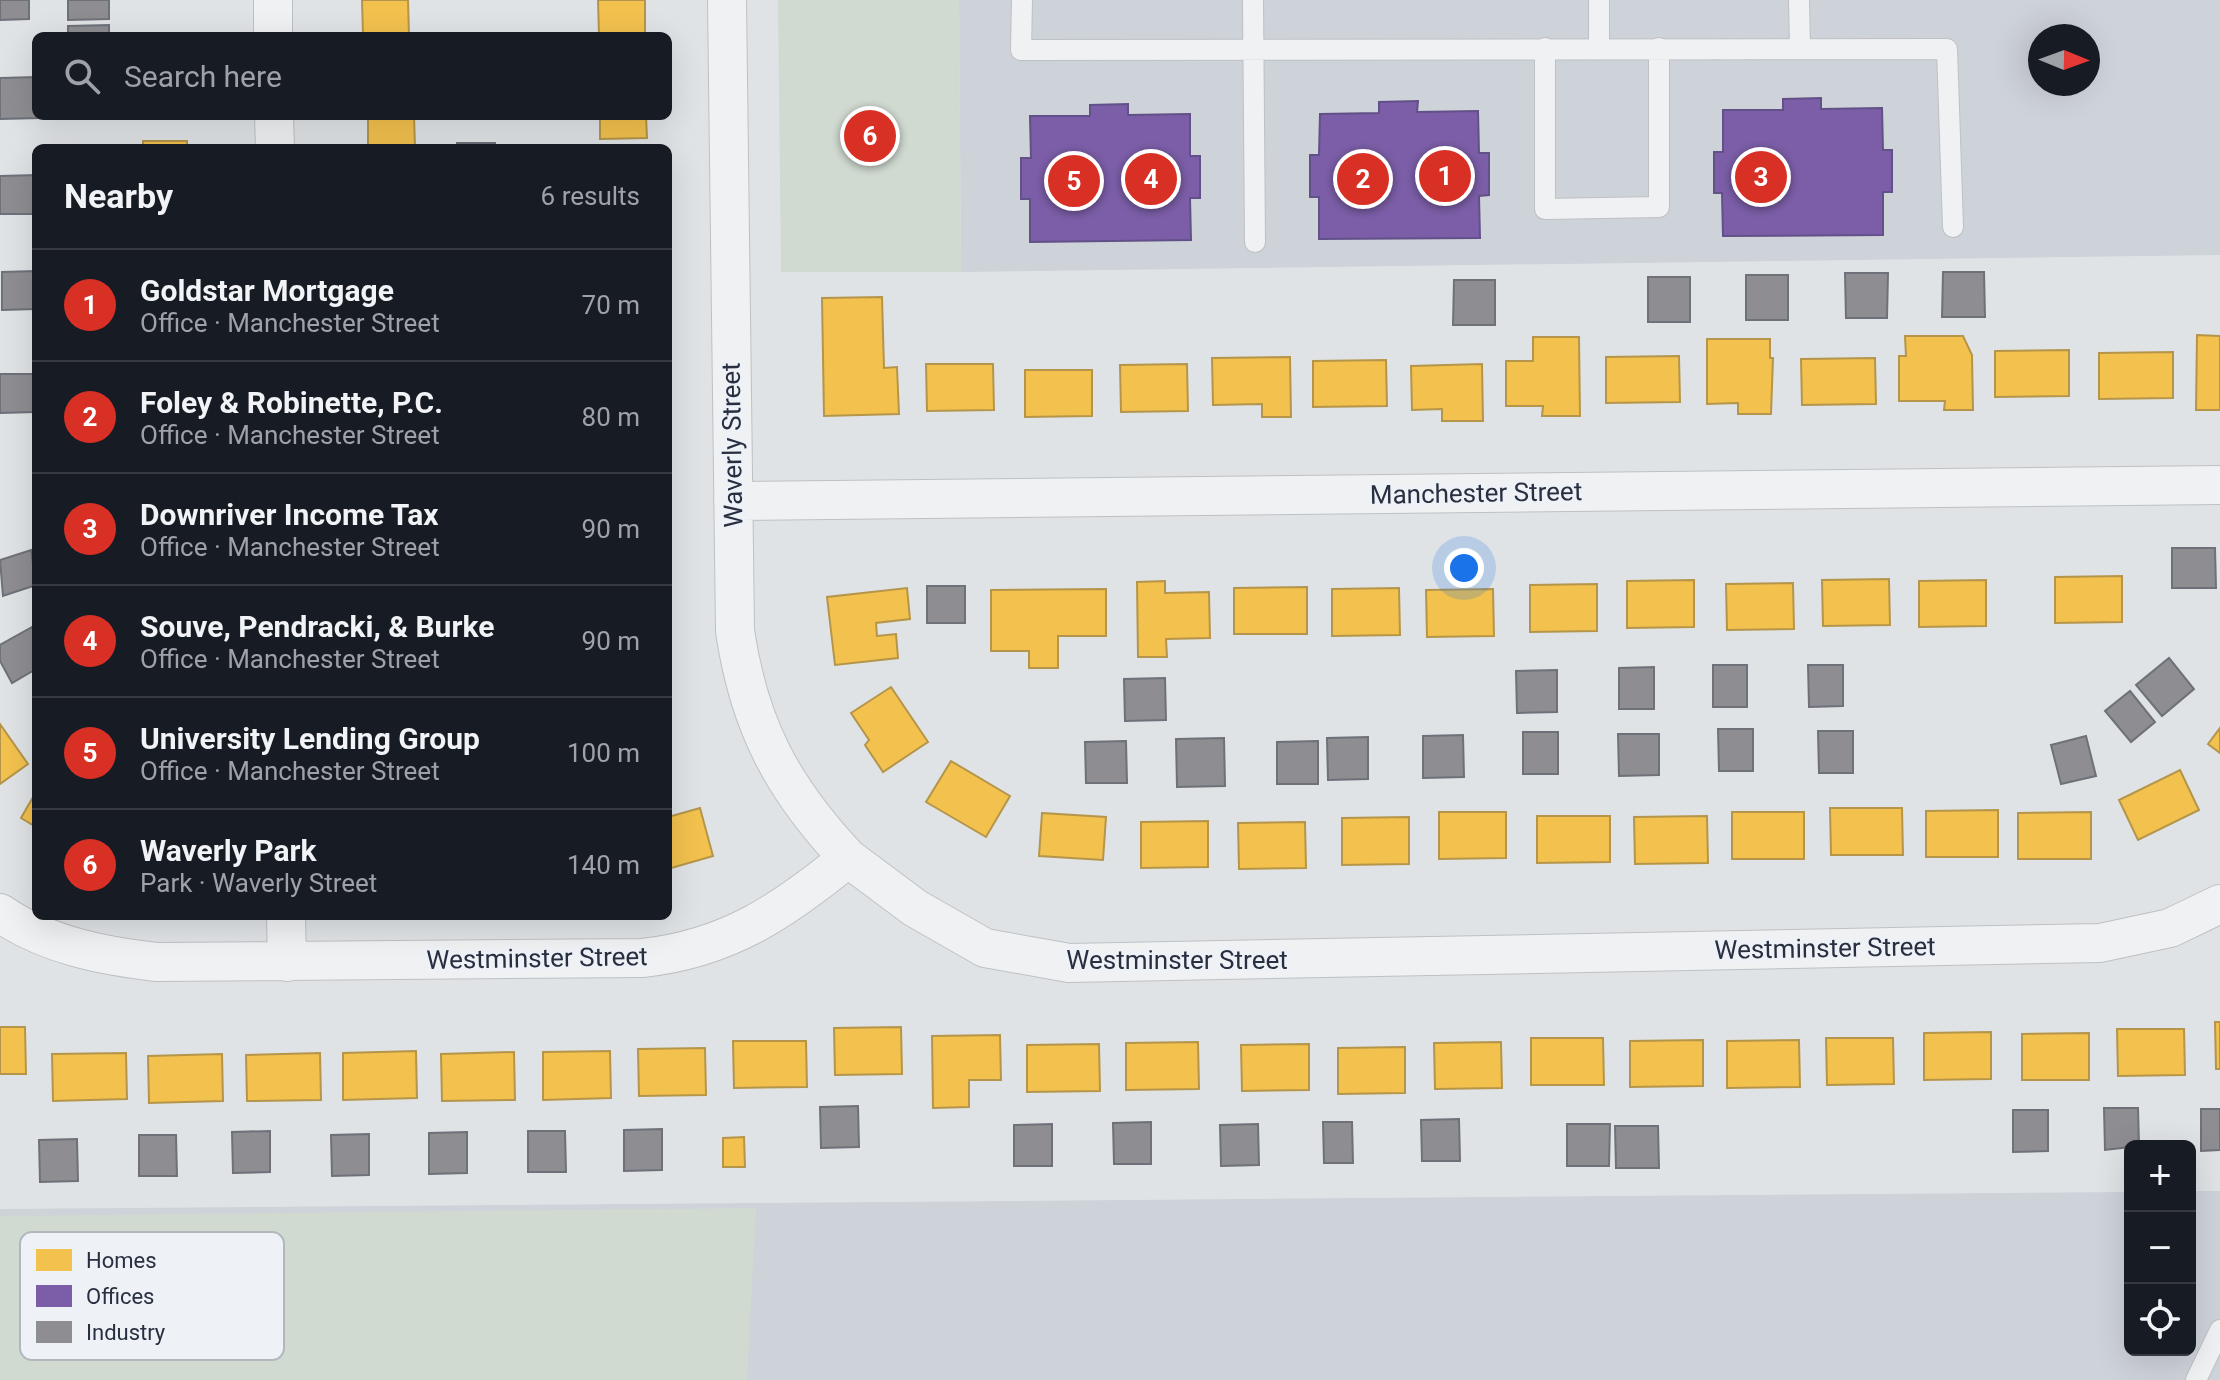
<!DOCTYPE html>
<meta charset="utf-8">
<style>
body{margin:0;font-family:Roboto,sans-serif;background:#242831;color:#f1f3f6}
.controls{position:absolute;right:24px;bottom:24px;display:grid;overflow:hidden;border-radius:12px;box-shadow:0 8px 32px #0002}
.controls button{width:72px;height:72px;display:grid;place-items:center;padding:0;border:0;border-bottom:2px solid #363941;background:#171b24;color:#f1f3f6;font:40px sans-serif}
.compass{position:absolute;left:2028px;top:24px;width:72px;height:72px;border-radius:50%;background:#171b24;box-shadow:0 8px 32px #0002;rotate:91deg}
.you{position:absolute;left:1464px;top:568px;width:28px;height:28px;margin:-20px;border:6px solid #fff;border-radius:50%;background:#1a73e8;box-shadow:0 0 0 12px #1a73e833}
.badge{display:grid;place-items:center;width:52px;height:52px;border-radius:50%;background:#d93025;color:#fff;font-size:26px;font-weight:700}
.pin{position:absolute;translate:-50% -50%;border:4px solid #fff;box-shadow:0 2px 8px #0006}
.list{margin:0;padding:0;list-style:none}
h2{display:flex;justify-content:space-between;align-items:center;height:104px;margin:0;padding:0 32px;font-size:34px}
h2 small{font-size:26px;font-weight:400;color:#9ea1a6}
.list li{display:grid;grid-template-columns:52px 1fr auto;gap:24px;align-items:center;box-sizing:border-box;height:112px;padding:0 32px;border-top:2px solid #363941}
.list b{display:block;font-size:30px;white-space:nowrap}
.list p{margin:0;font-size:26px;white-space:nowrap;color:#9ea1a6}
.list em{font-size:26px;font-style:normal;color:#9ea1a6}
.icon{flex:none;width:44px;height:44px;fill:none;stroke:currentColor;stroke-width:2;stroke-linecap:round;stroke-linejoin:round}
.map{position:relative;flex:none;width:2220px;height:1380px;overflow:hidden}
.search{position:absolute;background:#171b24;box-shadow:0 8px 32px #0002;left:32px;top:32px;width:640px;height:88px;display:flex;align-items:center;gap:20px;box-sizing:border-box;padding:0 28px;border-radius:12px;color:#9ea1a6;font-size:30px}
.panel{position:absolute;background:#171b24;box-shadow:0 8px 32px #0002;left:32px;top:144px;width:640px;height:776px;border-radius:12px}
.map>svg:first-child{display:block}
.built{fill:#ced2d9;fill-rule:evenodd}
.green{fill:#d0dad1}
.homes{fill:#f2c14e;stroke:#b5954a;stroke-width:2}
.offices{fill:#7b5ea7;stroke:#625088;stroke-width:2}
.industry{fill:#8d8d92;stroke:#6e7179;stroke-width:2}
.lines{fill:none;stroke-linecap:round;stroke-linejoin:round}
.lane-casing{stroke:#bec1c4;stroke-width:22}
.street-casing{stroke:#bec1c4;stroke-width:40}
.lane{stroke:#f0f1f2;stroke-width:20}
.street{stroke:#f0f1f2;stroke-width:38}
.labels{text-anchor:middle;dominant-baseline:central;stroke-width:8;stroke-linejoin:round;paint-order:stroke}
.street-label{font-size:26px;fill:#272f40;stroke:#eef1f6}
.key{fill:#eef1f6;stroke:#b2b7bf;stroke-width:2}
.key-label{font-size:22px;fill:#272f40}
</style>
<div class="map">
<svg width="2220" height="1380" viewBox="0 0 2220 1380">
<rect width="100%" height="100%" fill="#e0e3e6"/>
<!-- built -->
<path class="built" d="M959 0H2220V255L961 272ZM2040 36H2088V84H2040Z
M2190 1191H2220V1380H0V1209L2130 1192V1350H2190Z"/>
<!-- green -->
<path class="green" d="M778 0H959L961 272H781Z
M756 1208 747 1380H0V1216Z"/>
<!-- homes -->
<path class="homes" d="M362 0H408L409 36H363Z
M598 0H645V36H599Z
M368 116H414L415 148H368Z
M600 116H646L647 138 600 139Z
M143 141H187V148H143Z
M882 297 884 368 897 367 899 414 824 416 822 298Z
M2197 335 2220 336V410H2196Z
M1905 336H1963L1972 355 1973 410H1944L1945 401H1899V356H1906Z
M1533 337H1579L1580 416H1542L1543 406H1506V361H1533Z
M1707 339H1770V358H1773L1771 414H1738V403L1707 404Z
M2069 350V396L1995 397V351Z
M2173 352V398L2099 399V353Z
M1679 356 1680 402 1606 403V357Z
M1290 357 1291 417H1262V404L1213 405 1212 358Z
M1875 358 1876 404 1802 405 1801 359Z
M1386 360 1387 406 1313 407V361Z
M926 364H993L994 410 927 411Z
M1187 364 1188 411 1121 412 1120 365Z
M1482 364 1483 421H1442V409L1412 410 1411 366Z
M1025 370H1092V416L1025 417Z
M2122 576V622L2055 623V577Z
M1889 579 1890 625 1823 626 1822 580Z
M1694 580V627L1627 628V581Z
M1986 580V626L1919 627V581Z
M1165 581V593L1209 592 1210 638 1166 639 1167 657H1138L1137 582Z
M1793 583 1794 629 1727 630 1726 584Z
M1597 584V631L1530 632V585Z
M1307 587V634H1234V588Z
M907 588 910 619 876 623 877 636 896 634 898 658 835 665 827 597Z
M1399 588 1400 635 1332 636V589Z
M1106 589V636H1058V668H1029V651H991V590Z
M1493 589 1494 636 1427 637 1426 590Z
M891 687 928 742 883 772 865 745 869 740 851 713Z
M0 724 28 764 0 784Z
M2220 728V753L2208 744Z
M951 761 1010 796 986 837 926 802Z
M2180 770 2199 810 2138 840 2119 800Z
M36 792V827L21 818Z
M700 808 713 856 668 869V817Z
M1830 808H1902L1903 855H1831Z
M1998 810V857H1926V811Z
M1439 812H1506V858L1439 859Z
M1732 812H1804V859H1732Z
M2091 812V859H2018V813Z
M1042 813 1106 817 1103 860 1039 856Z
M1537 816H1610V862L1537 863Z
M1707 816 1708 863 1635 864 1634 817Z
M1409 817V864L1342 865V818Z
M1208 821V867L1141 868V822Z
M1305 822 1306 868 1239 869 1238 823Z
M2215 1022H2220V1069H2216Z
M0 1027H25L26 1074H0Z
M901 1027 902 1074 835 1075 834 1028Z
M2117 1029H2184L2185 1075 2118 1076Z
M1991 1032V1079L1924 1080V1033Z
M2089 1033V1080H2022V1034Z
M1000 1035 1001 1080H969V1107L933 1108 932 1036Z
M1531 1038H1603L1604 1085H1531Z
M1826 1038H1893L1894 1084 1827 1085Z
M1703 1040V1086L1630 1087V1041Z
M1799 1040 1800 1087 1727 1088V1041Z
M733 1041H806L807 1087 734 1088Z
M1198 1042 1199 1089 1126 1090V1043Z
M1501 1042 1502 1088 1435 1089 1434 1043Z
M1099 1044 1100 1091 1027 1092V1045Z
M1309 1044V1090L1242 1091 1241 1045Z
M1405 1047V1093L1338 1094V1048Z
M705 1048 706 1095 639 1096 638 1049Z
M416 1051 417 1098 343 1100V1053Z
M610 1051 611 1098 543 1100V1052Z
M514 1052 515 1100 442 1101 441 1054Z
M126 1053 127 1099 53 1101 52 1054Z
M320 1053 321 1100 247 1101 246 1055Z
M222 1054 223 1101 149 1103 148 1056Z
M744 1137 745 1167H723V1138Z"/>
<!-- offices -->
<path class="offices" d="M1821 98V109L1882 108 1883 150H1892V192H1883V235L1723 236 1722 193H1714V152H1723V110H1783V99Z
M1418 101 1417 112 1478 111 1479 153H1489V195L1479 196 1480 238 1319 239V197H1310V155H1319L1320 114 1379 113V102Z
M1128 104V115L1190 114V156H1200V198H1190L1191 240 1030 242V199H1021V158H1031L1030 116H1090V105Z"/>
<!-- industry -->
<path class="industry" d="M0 0H29V19L0 20Z
M68 0H109V19L68 20Z
M109 25V36H68V26Z
M36 77V116L39 118 0 119V78Z
M457 143H495V148H457Z
M36 175V214H0V176Z
M36 271V309L2 310V272Z
M1943 272H1984L1985 317H1942Z
M1845 273H1888L1887 318H1846Z
M1746 275H1788V320H1746Z
M1648 277H1690V322H1648Z
M1454 280H1495V325H1453Z
M0 374H35V412L0 413Z
M2172 548H2215L2216 588H2172Z
M31 550 36 585 3 596 0 560Z
M927 586H965V623H927Z
M32 627 36 633V669L12 683 0 661V645Z
M2169 658 2194 689 2162 716 2136 685Z
M1713 665H1747V707H1713Z
M1808 665H1843V706L1809 707Z
M1654 667V709H1619V668Z
M1557 670V712L1517 713 1516 671Z
M1165 678 1166 720 1125 721 1124 679Z
M2130 691 2155 722 2131 742 2105 711Z
M1718 729H1753V771H1719Z
M1818 731H1853V773H1819Z
M1523 732H1558V774H1523Z
M1618 734H1659V775L1619 776Z
M1463 735 1464 777 1423 778V736Z
M2086 736 2096 776 2061 784 2051 745Z
M1368 737V779L1328 780 1327 738Z
M1224 738 1225 786 1177 787 1176 739Z
M1126 741 1127 783H1086L1085 742Z
M1318 741V784H1277V742Z
M858 1106 859 1147 821 1148 820 1107Z
M2104 1108H2138L2139 1146 2105 1150Z
M2201 1109H2220V1150L2201 1151Z
M2013 1110H2048V1151L2013 1152Z
M1459 1119 1460 1161H1422L1421 1120Z
M1151 1122V1164H1114L1113 1123Z
M1323 1122H1352L1353 1163H1324Z
M1052 1124V1166H1014V1125Z
M1258 1124 1259 1165 1221 1166 1220 1125Z
M1567 1124H1610L1609 1166H1567Z
M1615 1126H1658L1659 1168H1616Z
M662 1129V1170L624 1171V1130Z
M270 1131V1172L233 1173 232 1132Z
M528 1131H565L566 1172H528Z
M467 1132V1173L429 1174V1133Z
M369 1134V1175L332 1176 331 1135Z
M139 1135H176L177 1176H139Z
M77 1139 78 1181 40 1182 39 1140Z"/>
<g class="lines">
<!-- lane casing -->
<g class="lane-casing">
<path id="lane" d="M1022 0 1021 50 1947 49 1953 227
M1253 0 1255 242
M1799 0 1800 47
M1545 48V209L1659 207V48
M1599 48V0
M2196 1380 2220 1330"/>
</g>
<!-- street casing -->
<g class="street-casing">
<path id="street" d="M273 0V36
M727 0 735 631C749 726 783 789 848 858
M274 116 275 148
M733 501 2220 485
M0 913C46 945 103 956 157 962L642 958C728 949 783 911 848 858L915 908 985 948 1069 963 2100 943 2170 928 2220 904
M286 916 287 962"/>
</g>
<!-- lane -->
<use href="#lane" class="lane"/>
<!-- street -->
<use href="#street" class="street"/>
</g>
<g class="labels">
<!-- street labels -->
<g class="street-label">
<text transform="translate(732 445) rotate(-91)">Waverly Street</text>
<text transform="translate(1476 493) rotate(-1)">Manchester Street</text>
<text transform="translate(1825 948) rotate(-1)">Westminster Street</text>
<text transform="translate(537 958) rotate(-1)">Westminster Street</text>
<text x="1177" y="960">Westminster Street</text>
</g>
</g>
<!-- legend -->
<rect x="20" y="1232" width="264" height="128" rx="12" class="key"/>
<rect x="36" y="1249" width="36" height="22" fill="#f2c14e"/>
<rect x="36" y="1285" width="36" height="22" fill="#7b5ea7"/>
<rect x="36" y="1321" width="36" height="22" fill="#8d8d92"/>
<g class="key-label">
<text x="86" y="1268">Homes</text>
<text x="86" y="1304">Offices</text>
<text x="86" y="1340">Industry</text>
</g>
</svg>
<div class="controls">
<button>+</button>
<button>−</button>
<button><svg class="icon" aria-label="locate" viewBox="0 0 24 24"><circle cx="12" cy="12" r="6"/><path d="M12 2v4M12 18v4M2 12h4M18 12h4"/></svg></button>
</div>
<svg class="compass" viewBox="-18 -18 36 36"><path d="M0-13l5 13h-10z" fill="#e53935"/><path d="M0 13l5-13h-10z" fill="#9ea1a6"/></svg>
<div class="you"></div>
<div class="pin badge" style="left:1445px;top:176px">1</div>
<div class="pin badge" style="left:1363px;top:179px">2</div>
<div class="pin badge" style="left:1761px;top:177px">3</div>
<div class="pin badge" style="left:1151px;top:179px">4</div>
<div class="pin badge" style="left:1074px;top:181px">5</div>
<div class="pin badge" style="left:870px;top:136px">6</div>
<div class="search"><svg class="icon" aria-label="search" viewBox="0 0 24 24"><circle cx="10" cy="10" r="6"/><path d="M15 15l6 6"/></svg>Search here</div>
<section class="panel">
<h2>Nearby<small>6 results</small></h2>
<ul class="list">
<li><span class="badge">1</span><div><b>Goldstar Mortgage</b><p>Office · Manchester Street</p></div><em>70 m</em></li>
<li><span class="badge">2</span><div><b>Foley &amp; Robinette, P.C.</b><p>Office · Manchester Street</p></div><em>80 m</em></li>
<li><span class="badge">3</span><div><b>Downriver Income Tax</b><p>Office · Manchester Street</p></div><em>90 m</em></li>
<li><span class="badge">4</span><div><b>Souve, Pendracki, &amp; Burke</b><p>Office · Manchester Street</p></div><em>90 m</em></li>
<li><span class="badge">5</span><div><b>University Lending Group</b><p>Office · Manchester Street</p></div><em>100 m</em></li>
<li><span class="badge">6</span><div><b>Waverly Park</b><p>Park · Waverly Street</p></div><em>140 m</em></li>
</ul>
</section>
</div>
